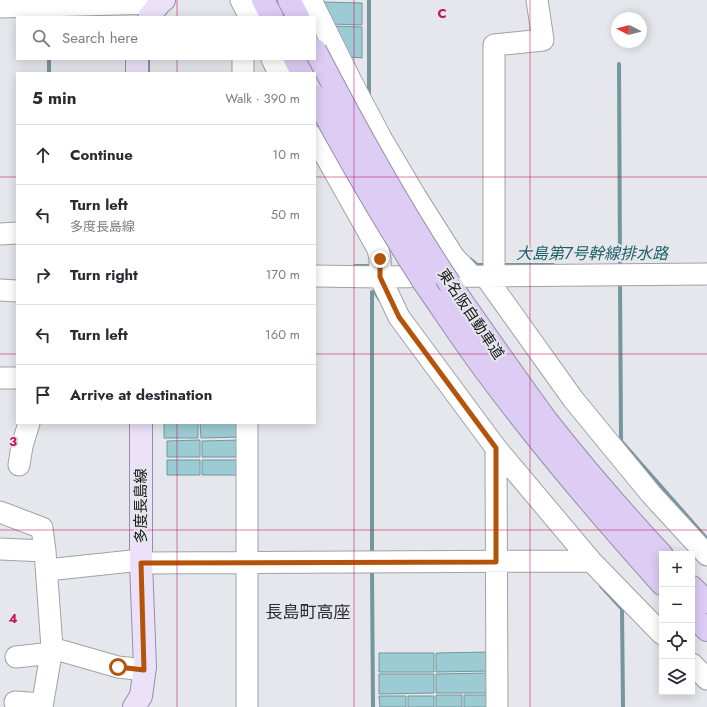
<!DOCTYPE html>
<meta charset="utf-8">
<style>
body{margin:0;font-family:Jost,"Noto Sans JP",sans-serif;background:#f2f2f3;color:#2b2b33}
.controls{position:absolute;right:12px;bottom:12px;display:grid;overflow:hidden;border-radius:0px;box-shadow:0 2px 10px #0003}
.controls button{width:36px;height:36px;display:grid;place-items:center;padding:0;border:0;border-bottom:1px solid #e1e1e2;background:#fff;color:#2b2b33;font:20px sans-serif}
.compass{position:absolute;left:611px;top:12px;width:36px;height:36px;border-radius:50%;background:#fff;box-shadow:0 2px 10px #0003;rotate:277deg}
.stop{position:absolute;width:12px;height:12px;margin:-9px;border:3px solid #b45309;border-radius:50%;background:#fff}
.stop.end{background:#b45309;border-color:#fff;box-shadow:0 1px 4px #0008}
.list{margin:0;padding:0;list-style:none}
h2{display:flex;justify-content:space-between;align-items:center;height:52px;margin:0;padding:0 16px;font-size:17px}
h2 small{font-size:13px;font-weight:400;color:#7c7c81}
.list li{display:grid;grid-template-columns:26px 1fr auto;gap:12px;align-items:center;box-sizing:border-box;height:60px;padding:0 16px;border-top:1px solid #e1e1e2}
.list b{display:block;font-size:15px;white-space:nowrap}
.list p{margin:0;font-size:13px;white-space:nowrap;color:#7c7c81}
.list em{font-size:13px;font-style:normal;color:#7c7c81}
.icon{flex:none;width:22px;height:22px;fill:none;stroke:currentColor;stroke-width:2;stroke-linecap:round;stroke-linejoin:round}
.map{position:relative;flex:none;width:707px;height:707px;overflow:hidden}
.search{position:absolute;background:#fff;box-shadow:0 2px 10px #0003;left:16px;top:16px;width:300px;height:44px;display:flex;align-items:center;gap:10px;box-sizing:border-box;padding:0 14px;border-radius:0px;color:#7c7c81;font-size:15px}
.panel{position:absolute;background:#fff;box-shadow:0 2px 10px #0003;left:16px;top:72px;width:300px;height:352px;border-radius:0px}
.map>svg:first-child{display:block}
.water{fill:#9cccd3;stroke:#74969c}
.lines{fill:none;stroke-linecap:round;stroke-linejoin:round}
.stream{stroke:#74969c;stroke-width:4}
.minor-casing{stroke:#a0a2a7;stroke-width:23}
.major-casing{stroke:#988ea9;stroke-width:24}
.highway-casing{stroke:#988ea9;stroke-width:24}
.minor{stroke:#fff;stroke-width:21}
.major{stroke:#ebe1f9;stroke-width:22}
.highway{stroke:#ddcdf5;stroke-width:22}
.highway-bridge-casing{stroke:#988ea9;stroke-width:24;stroke-linecap:butt}
.highway-bridge{stroke:#ddcdf5;stroke-width:22}
.route{stroke:#b45309;stroke-width:5}
.grid{fill:none;stroke:#c2185b;stroke-width:1;stroke-opacity:0.55}
.labels{text-anchor:middle;dominant-baseline:central;stroke-width:4;stroke-linejoin:round;paint-order:stroke}
.street-label{font-size:15px;fill:#18191b;stroke:#e5e7ed}
.water-label{font-size:16px;font-style:italic;fill:#1f5f68;stroke:#e5e7ed}
.quarter-label{font-size:17px;fill:#2b2c31;stroke:#e5e7ed}
.grid-label{font-size:13px;text-anchor:middle;font-weight:bold;fill:#c2185b;stroke:#e5e7ed;stroke-width:4;stroke-linejoin:round;paint-order:stroke}
</style>
<div class="map">
<svg width="707" height="707" viewBox="0 0 707 707">
<rect width="100%" height="100%" fill="#e5e7ed"/>
<!-- water -->
<path class="water" d="M322 2 362 3V25L333 24Z
M334 26 362 27V58L351 57Z
M164 423H198V438H164Z
M200 423H241V437L201 438Z
M200 440V457H167V441Z
M241 440V457H202V441Z
M167 460H200V475H167Z
M202 460H241V475H202Z
M490 652V671L436 672V653Z
M379 653H434V672H379Z
M490 673 491 693H436V674Z
M379 674H434V693L379 694Z
M436 695H462V707H436Z
M464 695H491V707H464Z
M379 696H406V707H380Z
M408 696H434V707H408Z"/>
<g class="lines">
<!-- stream -->
<path class="stream" d="M49 59V73
M619 64 620 264
M148 71V59
M369 96V0
M470 259 477 265H489
M499 265H553
M355 266H370
M620 282 621 441 707 539
M372 555V292H375L380 300
M372 572 373 707
M601 586 622 609 623 707"/>
<!-- minor casing -->
<g class="minor-casing">
<path id="minor" d="M241 0 250 17
M311 0 353 85 381 138 416 197 454 257 472 276
M0 7 160 3
M243 59V73
M272 59 279 73
M315 137 378 249 380 259V277L399 317 496 448 591 561 662 634
M0 234 17 233
M315 276 380 277 707 274
M485 276 573 399 651 494 707 555
M494 276V45L543 40 537 0
M0 290 17 291
M0 378H17
M247 423V707
M496 448 497 707
M19 465 22 446 29 423
M0 512 42 528 45 551 52 648 42 707
M0 549 45 551
M141 563 591 561
M47 570 141 560
M52 648 118 667 144 670
M16 657 52 653
M692 664 707 679
M15 702 42 704"/>
</g>
<!-- major casing -->
<g class="major-casing">
<path id="major" d="M149 17 160 3 164 0
M137 73V59
M134 707 141 696 145 667 141 563V423"/>
</g>
<!-- highway casing -->
<g class="highway-casing">
<path id="highway" d="M263 0 272 17
M289 0 298 17
M295 59 302 73
M425 284C446 314 466 345 488 374 542 447 601 516 662 584
M450 284C482 330 514 376 547 421 583 467 622 512 662 555
M692 587 707 602
M692 615 707 630"/>
</g>
<!-- minor -->
<use href="#minor" class="minor"/>
<!-- major -->
<use href="#major" class="major"/>
<!-- highway -->
<use href="#highway" class="highway"/>
<!-- highway-bridge casing -->
<g class="highway-bridge-casing">
<path id="highway-bridge" d="M315 50C357 131 400 209 450 284
M315 96C349 160 386 223 425 284"/>
</g>
<!-- highway-bridge -->
<use href="#highway-bridge" class="highway-bridge"/>
</g>
<g class="lines">
<!-- route -->
<path class="route" d="M118 667 144 670 141 563 496 562V448L399 317 380 277V259"/>
</g>
<!-- grid -->
<path class="grid" d="M177 0V17M354 0V707M530 0V707M177 59V73M0 177H17M315 177H707M0 354H17M315 354H707M177 423V707M0 530H707"/>
<g class="labels">
<!-- street labels -->
<g class="street-label">
<text transform="translate(471 314) rotate(56)">東名阪自動車道</text>
<text transform="translate(141 506) rotate(-90)">多度長島線</text>
</g>
<!-- water labels -->
<g class="water-label">
<text x="592" y="253">大島第7号幹線排水路</text>
</g>
<!-- quarter labels -->
<g class="quarter-label">
<text x="308" y="612">長島町高座</text>
</g>
</g>
<g class="grid-label">
<text x="442" y="18">C</text>
<text x="13" y="446">3</text>
<text x="13" y="623">4</text>
</g>
</svg>
<div class="controls">
<button>+</button>
<button>−</button>
<button><svg class="icon" aria-label="locate" viewBox="0 0 24 24"><circle cx="12" cy="12" r="6"/><path d="M12 2v4M12 18v4M2 12h4M18 12h4"/></svg></button>
<button><svg class="icon" aria-label="layers" viewBox="0 0 24 24"><path d="M12 4l9 5-9 5-9-5zM3 14l9 5 9-5"/></svg></button>
</div>
<svg class="compass" viewBox="-18 -18 36 36"><path d="M0-13l5 13h-10z" fill="#e53935"/><path d="M0 13l5-13h-10z" fill="#7c7c81"/></svg>
<div class="stop" style="left:118px;top:667px"></div>
<div class="stop end" style="left:380px;top:259px"></div>
<div class="search"><svg class="icon" aria-label="search" viewBox="0 0 24 24"><circle cx="10" cy="10" r="6"/><path d="M15 15l6 6"/></svg>Search here</div>
<section class="panel">
<h2>5 min<small>Walk · 390 m</small></h2>
<ul class="list">
<li><svg class="icon" aria-label="ahead" viewBox="0 0 24 24"><path d="M12 20V5M6 11l6-6 6 6"/></svg><div><b>Continue</b></div><em>10 m</em></li>
<li><svg class="icon" aria-label="left" viewBox="0 0 24 24"><path d="M17 20v-9H6M10 6l-5 5 5 5"/></svg><div><b>Turn left</b><p>多度長島線</p></div><em>50 m</em></li>
<li><svg class="icon" aria-label="right" viewBox="0 0 24 24"><path d="M7 20v-9h11M14 6l5 5-5 5"/></svg><div><b>Turn right</b></div><em>170 m</em></li>
<li><svg class="icon" aria-label="left" viewBox="0 0 24 24"><path d="M17 20v-9H6M10 6l-5 5 5 5"/></svg><div><b>Turn left</b></div><em>160 m</em></li>
<li><svg class="icon" aria-label="arrive" viewBox="0 0 24 24"><path d="M6 21V4h12l-3 4 3 4H6"/></svg><div><b>Arrive at destination</b></div></li>
</ul>
</section>
</div>
